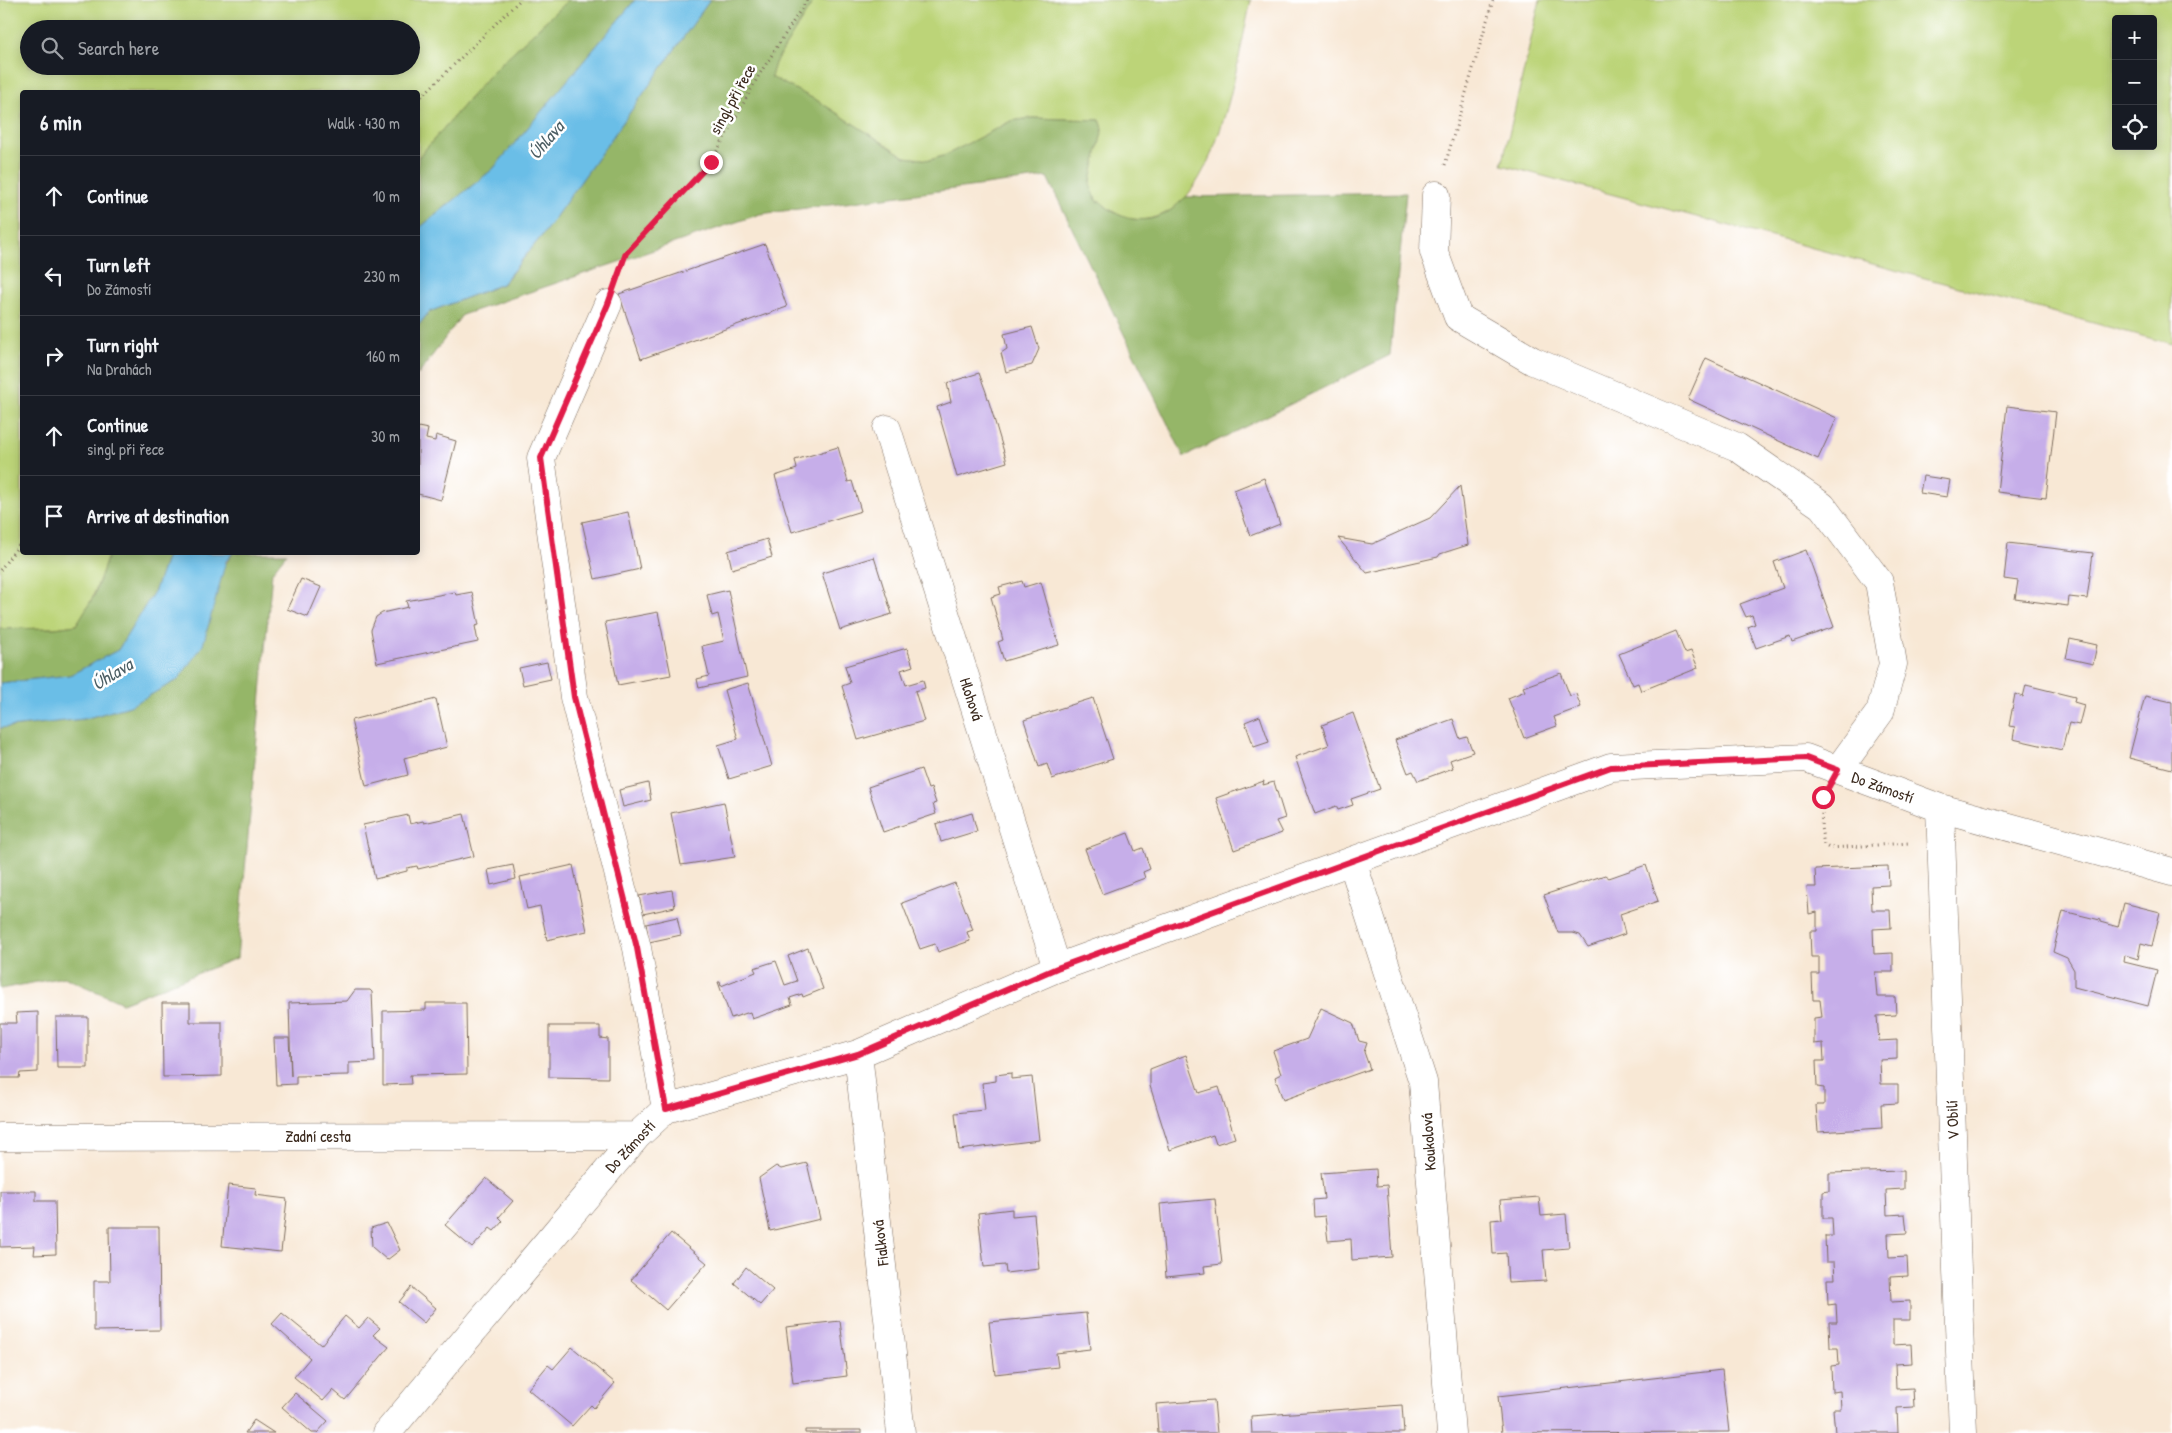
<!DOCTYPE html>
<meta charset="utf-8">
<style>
body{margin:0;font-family:"Patrick Hand",sans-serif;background:#20242c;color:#f1f3f6}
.controls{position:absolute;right:15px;top:15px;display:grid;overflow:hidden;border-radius:5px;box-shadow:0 2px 12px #0003}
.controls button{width:45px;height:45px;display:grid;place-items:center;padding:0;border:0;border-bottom:1px solid #363941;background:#171b24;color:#f1f3f6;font:25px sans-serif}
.stop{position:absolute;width:15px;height:15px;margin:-11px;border:4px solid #e11d48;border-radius:50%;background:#fff}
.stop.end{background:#e11d48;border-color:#fff;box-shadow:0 1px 5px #0008}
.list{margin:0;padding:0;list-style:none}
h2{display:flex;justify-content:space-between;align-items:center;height:65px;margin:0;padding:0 20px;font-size:21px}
h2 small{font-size:16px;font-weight:400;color:#9ea1a6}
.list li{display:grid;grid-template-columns:32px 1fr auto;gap:15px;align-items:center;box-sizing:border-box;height:80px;padding:0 20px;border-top:1px solid #363941}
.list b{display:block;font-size:19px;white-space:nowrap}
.list p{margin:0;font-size:16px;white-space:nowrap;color:#9ea1a6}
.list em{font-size:16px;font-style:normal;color:#9ea1a6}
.icon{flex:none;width:28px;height:28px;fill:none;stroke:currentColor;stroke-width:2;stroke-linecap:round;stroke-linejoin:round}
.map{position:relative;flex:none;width:2172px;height:1433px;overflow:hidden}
.search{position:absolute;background:#171b24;box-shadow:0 2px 12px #0003;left:20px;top:20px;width:400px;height:55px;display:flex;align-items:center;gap:12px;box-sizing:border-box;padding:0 18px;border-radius:28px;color:#9ea1a6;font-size:19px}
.panel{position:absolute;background:#171b24;box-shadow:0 2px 12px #0003;left:20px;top:90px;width:400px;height:465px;border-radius:5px}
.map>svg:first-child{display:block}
.green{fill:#bcd478;stroke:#7c7f4b;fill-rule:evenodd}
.forest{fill:#95b668;stroke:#687043}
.water{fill:#6bbee7;stroke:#537482}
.building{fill:#c6aee9}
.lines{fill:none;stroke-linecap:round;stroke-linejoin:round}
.minor-casing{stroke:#7d6c5e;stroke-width:29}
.path{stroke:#7d6c5e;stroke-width:3;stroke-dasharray:1 4;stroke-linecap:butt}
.minor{stroke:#fff;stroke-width:28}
.route{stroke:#e11d48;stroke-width:6}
.labels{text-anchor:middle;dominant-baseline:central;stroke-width:5;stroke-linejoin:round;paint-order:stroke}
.street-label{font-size:16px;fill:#3b2a1e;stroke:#fff}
.water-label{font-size:18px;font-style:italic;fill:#4c5e64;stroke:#fff}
</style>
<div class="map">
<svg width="2172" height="1433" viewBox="0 0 2172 1433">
<rect width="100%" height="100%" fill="#fff"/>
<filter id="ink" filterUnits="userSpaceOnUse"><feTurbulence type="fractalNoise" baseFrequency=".02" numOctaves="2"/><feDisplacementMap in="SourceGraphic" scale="10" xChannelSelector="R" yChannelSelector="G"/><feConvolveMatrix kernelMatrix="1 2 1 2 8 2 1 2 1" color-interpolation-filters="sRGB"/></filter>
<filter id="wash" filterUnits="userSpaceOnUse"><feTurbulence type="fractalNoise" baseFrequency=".0096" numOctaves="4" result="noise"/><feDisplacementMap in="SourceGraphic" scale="20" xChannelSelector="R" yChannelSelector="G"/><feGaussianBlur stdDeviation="1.12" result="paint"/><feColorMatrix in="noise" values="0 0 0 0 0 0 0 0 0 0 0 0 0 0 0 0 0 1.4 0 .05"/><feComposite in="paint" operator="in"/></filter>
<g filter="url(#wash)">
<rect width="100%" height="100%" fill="#f8e8d5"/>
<!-- green -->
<path class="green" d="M0 0H568L493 71 418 158V92H22V552L109 553C100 578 93 603 76 625L55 628 0 629ZM29 29H411V66H29Z
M814 0H1251C1238 58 1225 151 1186 197 1163 223 1128 228 1103 204 1101 202 1098 203 1096 202 1093 200 1091 187 1091 184 1091 169 1099 143 1103 128L1100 120 1032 118 1011 121 946 155 930 160 905 157 818 101 770 77 775 63Z
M1540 0H2172V344L1502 165ZM2116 19H2153V146H2116Z"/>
<!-- forest -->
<path class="forest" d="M568 0H635L493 169 418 229V158L493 71Z
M710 0H814L775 63 771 77 818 101 905 157 930 160 946 155 1011 121 1032 118 1100 120 1103 128 1090 184 1097 202 1100 201C1118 220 1145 226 1168 212 1175 208 1180 201 1186 197L1406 193 1390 355 1184 457 1047 177 760 214 462 315 418 375V326L429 312 503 284 544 233Z
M109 553H168L155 590 118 650 70 675 0 683V629L55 628 76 625 94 596Z
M233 553H287L272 572 237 958 122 1003 64 977 0 989V728L84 719 130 706Z"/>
<!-- water -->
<path class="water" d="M635 0H710L544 233 502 284 429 312 418 326V229L493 169Z
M168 553H233L226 561 203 645 178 680 130 706 84 719 0 728V683L70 675 118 650 155 590Z"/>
<g id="blocks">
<!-- building -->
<path class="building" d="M765 244 787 307 641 359 619 294Z
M1032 327 1039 349 1032 365 1006 372 1001 353 1007 349 1004 334Z
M1706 358 1837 418 1818 459 1688 399Z
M979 373 986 392 1007 462 957 477 937 407 951 402 947 383Z
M2007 406 2056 412 2046 498 1997 492Z
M418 427 428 429 426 439 435 441 436 435 456 441 441 500 418 494Z
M838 447 848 482 852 481 861 511 792 532 775 476 797 469 795 460Z
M1923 476 1950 480 1947 497 1920 493Z
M1264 478 1280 524 1250 536 1234 490Z
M1460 486 1468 545 1440 554 1438 557 1367 573 1338 538 1372 544 1430 518Z
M628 512 640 569 595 579 582 522Z
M767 539 772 557 732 569 728 551Z
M2008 543 2093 553 2087 599 2069 597 2068 606 2015 599 2018 581 2004 579Z
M1806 550 1834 627 1792 642 1790 636 1756 648 1748 627 1755 624 1752 615 1746 617 1740 604 1783 588 1774 562Z
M874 557 892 614 840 630 822 573Z
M301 579 321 587 308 617 287 609Z
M1022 581 1024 587 1041 582 1059 645 1004 661 998 642 1003 640 991 597 1001 594 999 587Z
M728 590 747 677 699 688 697 679 709 676 702 646 724 641 718 614 712 616 707 595Z
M455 592 456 595 472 592 479 625 475 626 478 642 377 663 371 630 376 617 382 613 408 607 406 601Z
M658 612 671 675 618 685 605 622Z
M1676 631 1685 653 1691 651 1698 668 1641 691 1638 683 1633 685 1619 654Z
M2070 639 2097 645 2093 664 2066 658Z
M907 648 913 666 901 670 906 685 923 680 925 688 915 691 924 721 858 740 842 686 850 683 845 666Z
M547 662 551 679 523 685 519 668Z
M1561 673 1570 696 1576 694 1581 707 1554 717 1557 726 1524 738 1508 698 1525 691 1523 687Z
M748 683 772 766 729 779 718 745 738 739 724 690Z
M2026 685 2075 697 2074 702 2084 705 2079 725 2069 723 2062 750 2013 739 2015 727 2009 726 2015 694 2023 697Z
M2145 696 2172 702V769L2129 758Z
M1093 698 1113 759 1052 779 1047 764 1039 767 1024 720Z
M436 699 447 747 404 758 408 775 366 786 351 720Z
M1353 713 1380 789 1351 799 1353 805 1338 810 1336 806 1315 814 1295 757 1329 745 1322 725Z
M1260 716 1269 742 1254 747 1245 722Z
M1453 719 1460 739 1467 737 1473 752 1450 760 1453 768 1418 781 1413 771 1408 773 1395 740Z
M921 769 928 789 931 788 936 803 933 804 936 814 883 832 868 787Z
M1264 781 1263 785 1274 782 1285 818 1276 821 1282 833 1234 850 1216 798Z
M648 783 651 800 623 807 619 790Z
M724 802 735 857 681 865 671 813Z
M972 813 977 831 941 842 936 824Z
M464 814 474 856 418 869 417 866 407 868V871L375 879 363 825 408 815 410 824 423 821 424 823Z
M1128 833 1135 851 1143 848 1150 869 1143 872 1145 878 1102 894 1085 849Z
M513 865 516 879 491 885 488 870Z
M573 865 587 931 547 940 540 906 527 909 520 877Z
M1646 865 1658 901 1620 914 1625 934 1588 947 1580 935 1573 933H1558L1544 895 1605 875 1609 878Z
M1888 866 1889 885 1871 886 1872 910H1890L1891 928 1873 929 1874 954 1893 953V972H1875L1877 997H1895L1896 1015 1877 1016 1879 1041 1897 1040V1059L1880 1060 1881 1084H1898V1103L1881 1104 1882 1128 1818 1132 1816 1105H1824V1088L1817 1087 1816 1061H1824L1823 1043 1814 1044V1018L1822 1017 1820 1000H1813L1812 974H1819V957H1811L1810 931H1817V912L1809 914 1807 887H1816L1815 869Z
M955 883 973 930 967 932 970 941 938 952 935 944 920 949 902 903Z
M672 890 675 907 643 914 639 896Z
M2124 903 2160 912 2152 946 2141 943 2138 959 2125 955 2124 962 2157 970 2148 1006 2074 987V970L2067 958 2053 952 2063 911 2100 920V922L2118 927Z
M677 917 681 935 649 942 646 924Z
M808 948 823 989 803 997 802 994 790 998 792 1005 752 1019 750 1012 731 1018 718 982H720L721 986 756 972 754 968 776 961 785 985 797 981 788 956Z
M355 990H370L372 992 375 1062 349 1063V1075L296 1076V1084L276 1085 274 1038H289L291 1076 289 1003 347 1001Z
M162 1003H190V1022H222V1076L163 1077Z
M426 1003H466L467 1074 410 1075 411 1084 383 1085V1011L426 1010Z
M1321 1008 1353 1023 1359 1041 1367 1043 1364 1052 1370 1069 1283 1100 1275 1077 1281 1074 1273 1051 1307 1039Z
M38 1012V1072L20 1073 19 1078H0V1023H17L16 1013Z
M56 1017H88V1068H57Z
M549 1026H600V1038L608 1039V1078L549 1077Z
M1186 1055 1199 1093 1219 1087 1235 1138 1216 1144 1213 1135 1170 1150 1150 1086V1069Z
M1011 1073V1079L1032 1077 1039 1140 959 1150 955 1113 985 1110 982 1083 996 1081V1075Z
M807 1163 820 1219 770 1231 759 1178 776 1166 781 1169Z
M1376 1169 1377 1186 1387 1185 1392 1257 1352 1260 1351 1239 1328 1241 1325 1216 1314 1217 1313 1200 1324 1199 1321 1173Z
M1904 1171V1189L1886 1190 1887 1215 1905 1214 1907 1233 1888 1234 1889 1258 1907 1257 1908 1276 1890 1277 1891 1302 1910 1301V1320H1893V1345L1911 1344 1912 1363 1895 1364 1896 1389 1913 1388 1914 1407 1897 1408 1898 1433H1835L1833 1409H1841L1840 1391 1832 1392 1831 1366 1839 1365 1838 1348H1830L1829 1322H1837L1836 1304 1828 1305 1827 1279H1835L1834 1262H1826L1825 1236H1833L1832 1218H1823V1192L1829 1191V1173Z
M486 1178 513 1201 499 1217 503 1221 494 1231 490 1228 472 1248 445 1225Z
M228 1185 256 1188 255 1195 287 1199 281 1252 222 1246Z
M0 1191H36V1201H55L56 1254 34 1255 35 1246 0 1247Z
M1539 1197 1541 1216 1566 1214 1569 1248 1543 1250 1546 1281 1508 1283 1506 1253 1493 1254 1491 1220 1502 1219 1500 1200Z
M1215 1199 1222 1264 1204 1266 1205 1273 1166 1277 1160 1204Z
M1012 1209V1216L1034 1214 1039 1269 1006 1273 1005 1265 984 1267 978 1213Z
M387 1223 400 1250 387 1260 372 1247 371 1228Z
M109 1227H159L160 1330 94 1331V1281H110Z
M671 1233 707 1263 666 1310 631 1280Z
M746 1267 773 1290 760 1305 734 1283Z
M411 1287 436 1308 424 1323 399 1302Z
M282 1313 321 1345 345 1316 359 1328 368 1318 380 1328 373 1335 389 1347 345 1400 333 1390 323 1401 294 1377 310 1358 272 1324Z
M1086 1313 1090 1349 1056 1353 1058 1367 995 1374 989 1322Z
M840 1321 847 1376 793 1383 786 1327Z
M572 1347 615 1383 594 1408 591 1405 572 1426 528 1389 548 1365 553 1369Z
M1722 1370 1729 1432 1502 1433 1498 1396Z
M295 1393 328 1421 317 1433H312L282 1407Z
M1214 1400 1217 1433H1158L1156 1404Z
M1402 1405 1404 1433H1252L1251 1416Z
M254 1420 274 1433H245Z
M805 1430H861V1433H805Z"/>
</g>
</g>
<g filter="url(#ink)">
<use href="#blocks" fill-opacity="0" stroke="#7d6c5e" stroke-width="1"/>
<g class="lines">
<!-- minor casing -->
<g class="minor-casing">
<path id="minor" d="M1436 195 1434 252 1458 317 1533 361 1737 447 1822 506 1879 582 1893 664 1880 712 1838 770
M608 304 541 458 574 697 637 948 666 1109
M887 429 1057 968
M1940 808 1963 1433
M1352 861 1423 1082 1451 1433
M858 1054 901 1433
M0 1137 637 1136
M387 1433 637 1136 666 1109 858 1054 1057 968 1611 767 1806 758 1940 808 2172 872"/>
</g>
<!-- path -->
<path class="path" d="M418 100 520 0
M1445 165 1493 0
M618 275 626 253 711 162 759 75 807 0
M0 570 22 541
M1823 799 1821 827 1824 845 1829 848 1909 843"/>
<!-- minor -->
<use href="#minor" class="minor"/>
</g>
</g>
<g class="lines" filter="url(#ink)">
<!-- route -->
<path class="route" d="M711 162 626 253 608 304 541 458 574 697 637 948 666 1109 858 1054 1057 968 1611 767 1806 758 1838 770 1823 797"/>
</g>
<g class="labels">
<!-- street labels -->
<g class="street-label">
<text transform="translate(732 99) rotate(-61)">singl při řece</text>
<text transform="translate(972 699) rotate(72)">Hlohová</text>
<text transform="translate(1883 787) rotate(20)">Do Zámostí</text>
<text transform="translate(1952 1120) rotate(-92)">V Obilí</text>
<text x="318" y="1136">Zadní cesta</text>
<text transform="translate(1428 1142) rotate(-94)">Koukolová</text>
<text transform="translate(630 1146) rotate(-47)">Do Zámostí</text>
<text transform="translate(880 1243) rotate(-97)">Fialková</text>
</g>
<!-- water labels -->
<g class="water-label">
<text transform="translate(546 140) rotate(-50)">Úhlava</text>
<text transform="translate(112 674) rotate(-32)">Úhlava</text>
</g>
</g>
</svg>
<div class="controls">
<button>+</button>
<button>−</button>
<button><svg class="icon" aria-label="locate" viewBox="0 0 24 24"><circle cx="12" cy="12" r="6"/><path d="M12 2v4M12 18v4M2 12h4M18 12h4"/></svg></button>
</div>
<div class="stop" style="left:1823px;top:797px"></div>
<div class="stop end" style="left:711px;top:162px"></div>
<div class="search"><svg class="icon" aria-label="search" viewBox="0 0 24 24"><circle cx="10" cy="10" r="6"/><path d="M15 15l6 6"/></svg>Search here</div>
<section class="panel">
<h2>6 min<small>Walk · 430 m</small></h2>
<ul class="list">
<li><svg class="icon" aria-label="ahead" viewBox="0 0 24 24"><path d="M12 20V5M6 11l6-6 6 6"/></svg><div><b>Continue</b></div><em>10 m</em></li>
<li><svg class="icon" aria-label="left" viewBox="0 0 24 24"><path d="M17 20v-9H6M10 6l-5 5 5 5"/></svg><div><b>Turn left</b><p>Do Zámostí</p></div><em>230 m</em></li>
<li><svg class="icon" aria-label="right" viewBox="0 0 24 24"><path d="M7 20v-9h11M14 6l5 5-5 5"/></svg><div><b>Turn right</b><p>Na Drahách</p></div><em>160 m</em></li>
<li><svg class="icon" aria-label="ahead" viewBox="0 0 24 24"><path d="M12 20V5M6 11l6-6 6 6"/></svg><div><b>Continue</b><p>singl při řece</p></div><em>30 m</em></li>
<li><svg class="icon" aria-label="arrive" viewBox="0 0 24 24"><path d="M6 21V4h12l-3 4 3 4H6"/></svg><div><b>Arrive at destination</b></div></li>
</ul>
</section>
</div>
